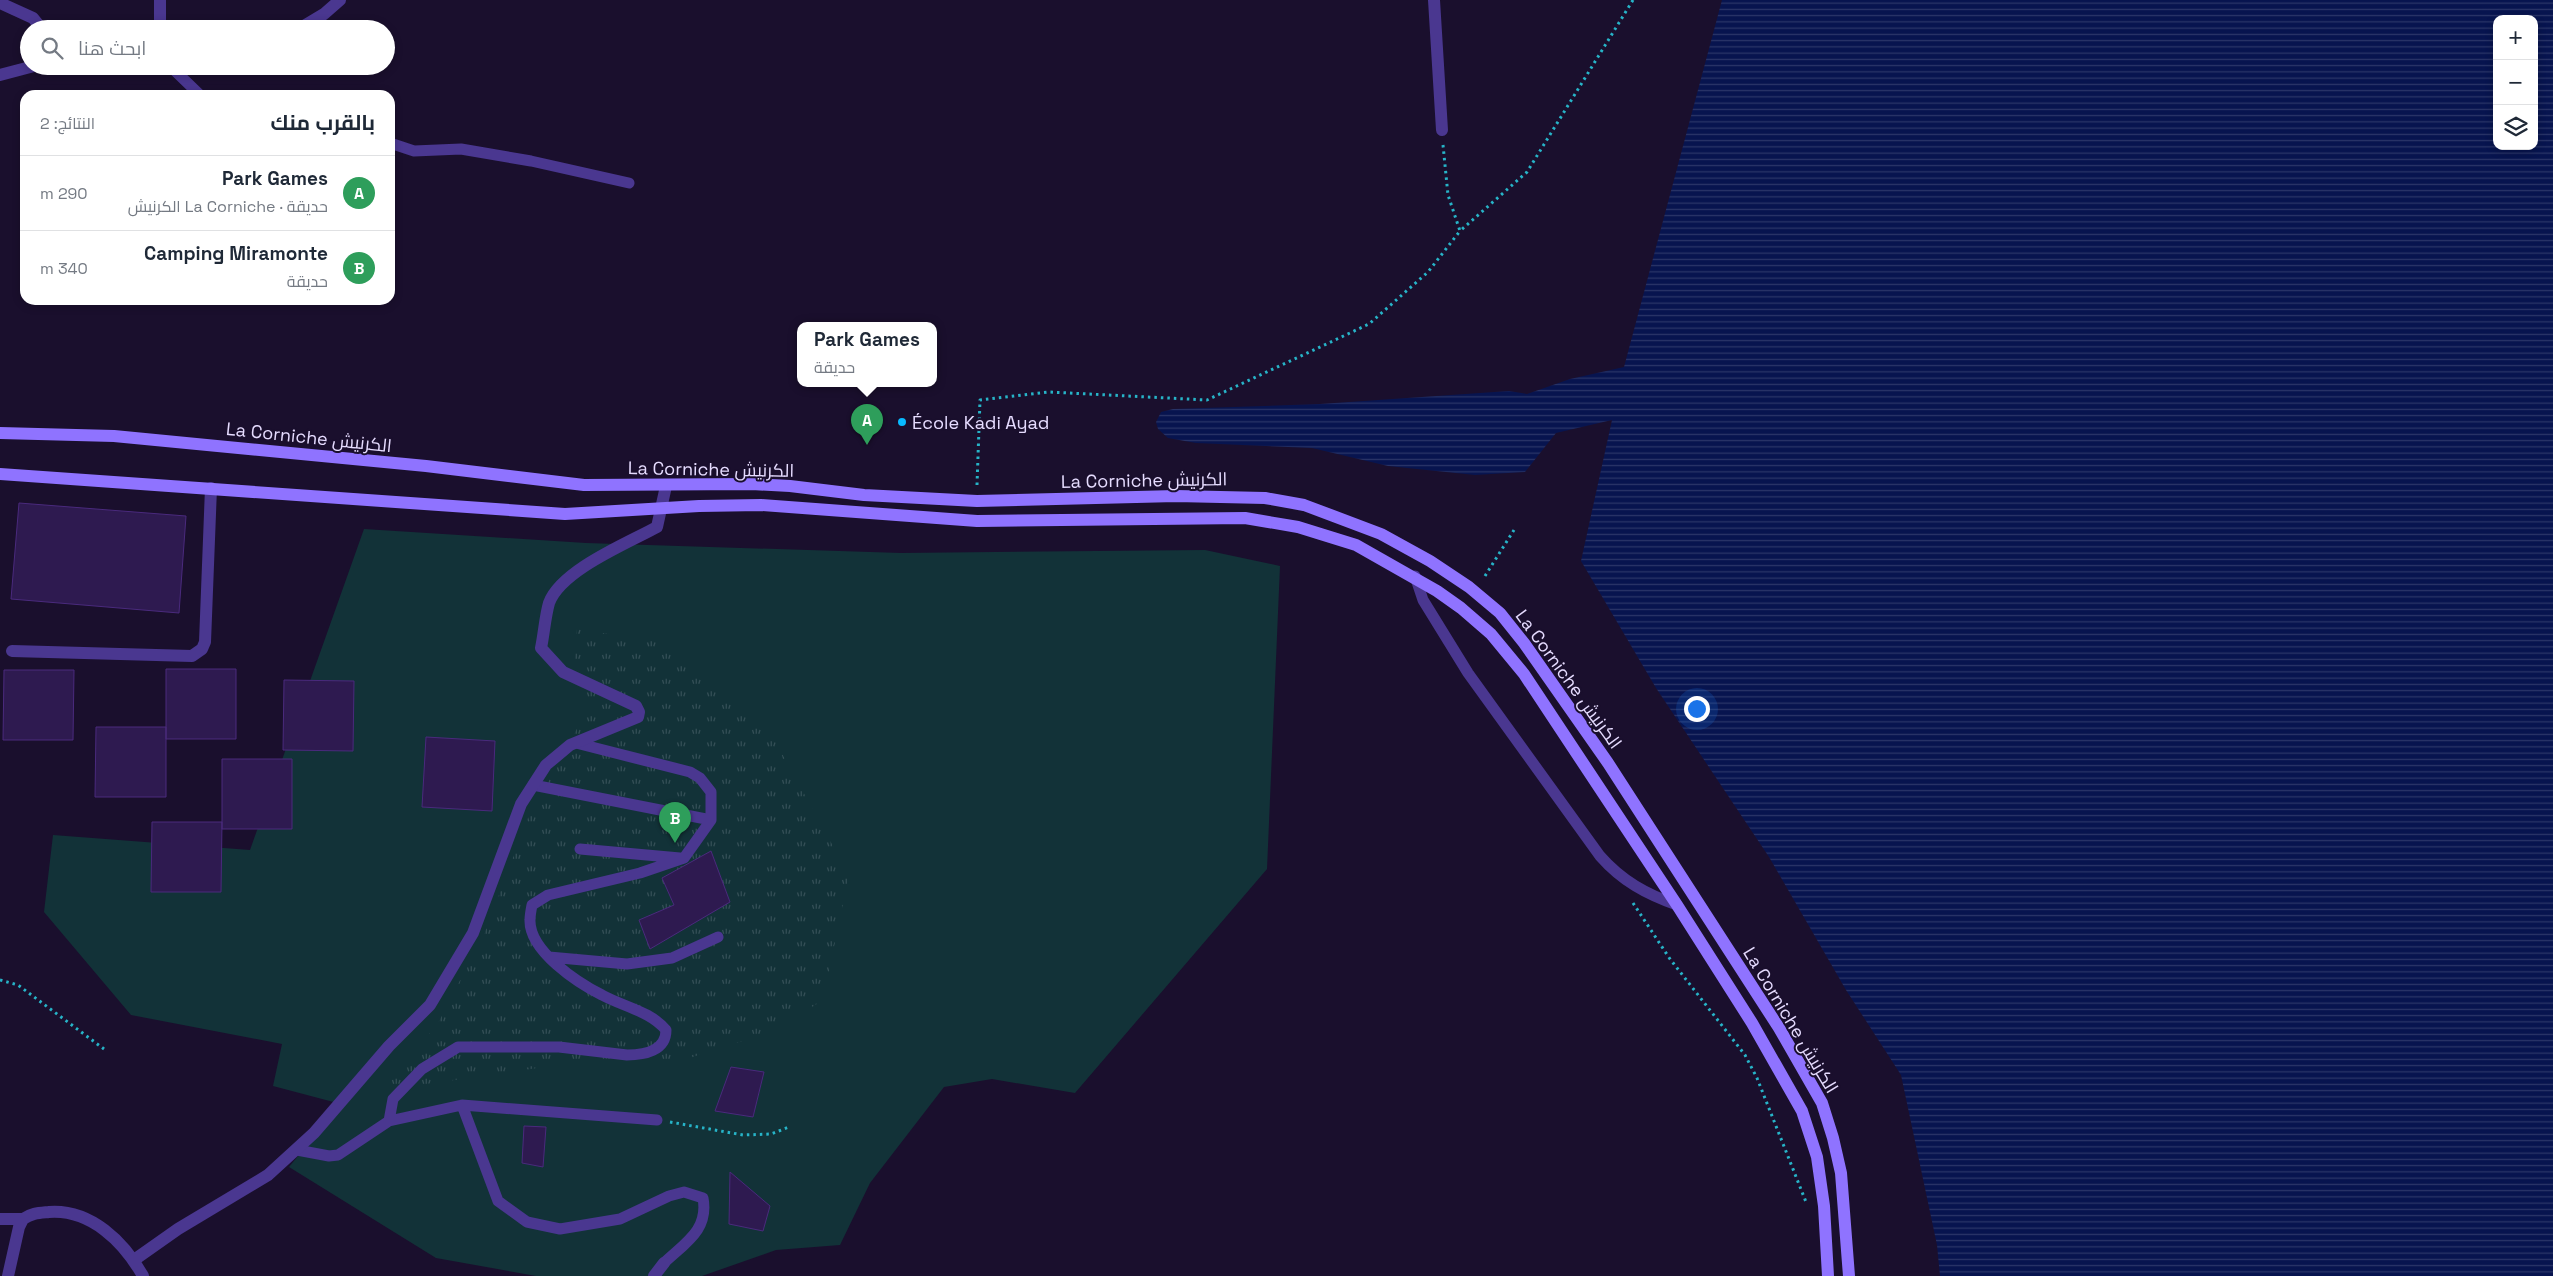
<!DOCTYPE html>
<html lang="ar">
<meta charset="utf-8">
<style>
body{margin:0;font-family:"Space Grotesk",Cairo,sans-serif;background:#f6f6f7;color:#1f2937;direction:rtl}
.controls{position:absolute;right:15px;top:15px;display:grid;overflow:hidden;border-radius:10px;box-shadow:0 2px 8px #0003}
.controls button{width:45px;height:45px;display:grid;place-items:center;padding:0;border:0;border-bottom:1px solid #e0e1e3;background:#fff;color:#1f2937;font:25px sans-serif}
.you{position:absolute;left:1696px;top:708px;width:18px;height:18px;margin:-12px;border:4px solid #fff;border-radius:50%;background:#1a73e8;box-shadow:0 0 0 8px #1a73e833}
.badge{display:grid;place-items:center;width:32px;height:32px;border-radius:50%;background:#0f766e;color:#fff;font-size:16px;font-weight:700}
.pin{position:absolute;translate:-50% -41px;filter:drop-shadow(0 1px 2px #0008)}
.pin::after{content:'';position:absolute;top:26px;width:18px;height:15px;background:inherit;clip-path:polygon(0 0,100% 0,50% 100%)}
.popup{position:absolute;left:797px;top:322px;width:140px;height:65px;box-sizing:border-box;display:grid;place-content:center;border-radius:10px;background:#fff;filter:drop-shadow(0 1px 4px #0005);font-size:16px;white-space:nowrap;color:#747a83}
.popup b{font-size:19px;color:#1f2937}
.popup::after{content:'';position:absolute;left:50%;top:100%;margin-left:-10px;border:10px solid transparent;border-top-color:#fff}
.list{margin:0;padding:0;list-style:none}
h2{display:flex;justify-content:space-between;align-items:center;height:65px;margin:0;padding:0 20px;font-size:21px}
h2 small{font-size:16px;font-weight:400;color:#747a83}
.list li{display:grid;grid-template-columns:32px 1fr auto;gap:15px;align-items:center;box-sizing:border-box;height:75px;padding:0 20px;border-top:1px solid #e0e1e3}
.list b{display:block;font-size:19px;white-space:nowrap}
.list p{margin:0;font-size:16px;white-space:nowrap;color:#747a83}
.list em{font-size:16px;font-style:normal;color:#747a83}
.icon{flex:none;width:28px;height:28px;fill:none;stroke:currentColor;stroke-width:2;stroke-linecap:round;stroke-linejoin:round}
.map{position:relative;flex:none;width:2553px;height:1276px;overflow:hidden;direction:ltr}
.search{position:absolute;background:#fff;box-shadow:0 2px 8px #0003;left:20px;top:20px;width:375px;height:55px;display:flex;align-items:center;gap:12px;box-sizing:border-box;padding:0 18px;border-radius:28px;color:#747a83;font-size:19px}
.panel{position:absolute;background:#fff;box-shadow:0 2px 8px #0003;left:20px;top:90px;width:375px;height:215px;border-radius:15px;direction:rtl}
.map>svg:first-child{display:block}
.green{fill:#123238}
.park{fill:url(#park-tufts)}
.water{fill:url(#water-rules);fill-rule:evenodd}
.building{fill:#2e1a50;stroke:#4a2a7d}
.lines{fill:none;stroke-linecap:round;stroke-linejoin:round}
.path{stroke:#27b4c8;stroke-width:3;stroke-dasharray:2.5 4;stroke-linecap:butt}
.lane{stroke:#4a3790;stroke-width:11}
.street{stroke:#4a3790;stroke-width:12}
.secondary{stroke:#8f73ff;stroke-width:12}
.poi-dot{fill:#08baff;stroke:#1a0f2d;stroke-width:2}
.labels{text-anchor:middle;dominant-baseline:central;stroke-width:4;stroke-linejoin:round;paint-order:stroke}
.poi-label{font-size:18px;fill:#e6dcff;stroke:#1a0f2d;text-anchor:start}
.street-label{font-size:18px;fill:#e6dcff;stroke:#1a0f2d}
</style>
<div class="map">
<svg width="2553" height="1276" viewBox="0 0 2553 1276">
<defs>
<pattern id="park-tufts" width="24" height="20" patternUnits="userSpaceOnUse" patternTransform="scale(1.25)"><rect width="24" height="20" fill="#123238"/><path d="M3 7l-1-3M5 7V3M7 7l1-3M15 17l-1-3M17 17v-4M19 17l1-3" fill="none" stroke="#344f56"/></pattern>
<pattern id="water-rules" width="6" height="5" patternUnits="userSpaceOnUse" patternTransform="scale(1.25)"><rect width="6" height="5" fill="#07144f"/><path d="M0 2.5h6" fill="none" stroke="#2b3669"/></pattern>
</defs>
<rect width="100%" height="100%" fill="#1a0f2d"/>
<!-- green -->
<path class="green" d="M364 529 586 543 901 553 1205 550 1280 566 1267 869 1075 1093 992 1079 944 1087 870 1183 840 1245 776 1250 702 1276H536L436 1258 289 1167 341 1104 273 1086 282 1044 131 1015 44 912 53 835 250 850Z"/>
<!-- park -->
<path class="park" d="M577 629 672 644 764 721 849 875 823 1000 776 1030 671 1064 558 1065 371 1092 436 1027 485 932 531 810 587 711 575 659Z"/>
<!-- water -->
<path class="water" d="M1722 0H2553V1276H1940L1937 1245 1901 1075 1846 990 1769 857 1656 688 1581 561 1612 420 1556 433 1525 472 1475 475 1388 466 1312 448 1196 443 1168 438 1158 429 1156 422 1161 412 1173 409 1320 404 1509 391 1527 394 1570 379 1624 367ZM2497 19H2534V146H2497Z"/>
<!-- building -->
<path class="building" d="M19 503 186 516 179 613 11 599Z
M166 669H236V739H166Z
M4 670H74L73 740H3Z
M284 680 354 681 353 751 283 750Z
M96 727H166V797H95Z
M426 737 495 741 492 811 422 807Z
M222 759H292V829H222Z
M152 822H222L221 892H151Z
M711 851 730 902 650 949 639 920 674 905 662 878Z
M731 1067 764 1072 753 1117 715 1111Z
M524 1126 546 1127 543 1167 522 1163Z
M730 1172 770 1206 763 1231 729 1224Z"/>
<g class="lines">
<!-- path -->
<path class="path" d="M1443 145 1448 195 1460 231 1527 172 1633 0
M977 485 980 400 1049 392 1207 400 1369 324 1428 272 1460 231
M1485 576 1514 530
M1633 903 1670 959 1745 1055 1757 1078 1806 1202
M0 980 18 985 104 1049
M670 1122 743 1135 771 1134 789 1127"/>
<!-- lane -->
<path class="lane" d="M170 66 200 95
M390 143 414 151 461 149 531 161 629 183
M1415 576 1423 600 1468 673 1600 856C1622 881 1646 894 1677 905
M576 743 690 772 700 778 711 792V820L684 858 640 873 548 895 532 905C531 910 530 915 530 920 529 951 578 983 602 995 624 1007 650 1011 666 1030 666 1051 644 1055 627 1055L559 1047H458L422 1069 393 1099 389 1121 462 1105 657 1120
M533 785 711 820
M580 849 680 858
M549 957 627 964 672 958 718 937
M462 1105 498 1201 527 1222 560 1229 620 1219 669 1196 684 1192 703 1198C709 1230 685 1243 664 1263
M297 1150 329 1156 338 1155 389 1121"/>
<!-- street -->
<path class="street" d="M160 0V29
M1434 0 1442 130
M0 3 33 18 42 29
M299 29 324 14 340 0
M0 75 34 66
M12 651 192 656 202 649 205 642 211 488
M0 1219H23
M23 1219C32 1213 39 1213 49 1212 91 1209 124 1242 143 1276
M134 1260 178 1229 268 1175 314 1133 389 1046 430 1005 473 933 521 804 546 765 570 745 638 717 639 712 636 706 563 672 541 648C544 634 545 617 549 603 561 570 628 543 657 527L666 486
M8 1276 19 1227 23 1219
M654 1276 664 1263"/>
<!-- secondary -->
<path class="secondary" d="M0 433 114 436 426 466 584 485 752 484 790 486 864 495 977 501 1176 496 1265 498 1304 505 1381 534 1430 561 1469 587 1500 613 1524 643 1608 763 1779 1028 1822 1103 1833 1138 1841 1173 1849 1276
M0 474 565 514 699 506 761 505 977 521 1245 518 1298 527 1356 545 1437 591 1461 608 1491 634 1524 674 1677 905 1752 1023 1802 1111 1817 1157 1824 1206 1828 1276"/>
</g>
<!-- markers -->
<circle class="poi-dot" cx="902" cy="422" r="5"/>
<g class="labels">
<!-- poi labels -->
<g class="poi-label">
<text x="912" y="422">École Kadi Ayad</text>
</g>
<!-- street labels -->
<g class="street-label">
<text transform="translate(309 437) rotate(6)">La Corniche الكرنيش</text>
<text transform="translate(711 469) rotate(1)">La Corniche الكرنيش</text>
<text transform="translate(1144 480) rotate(-1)">La Corniche الكرنيش</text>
<text transform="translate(1569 679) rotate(54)">La Corniche الكرنيش</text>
<text transform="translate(1791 1020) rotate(59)">La Corniche الكرنيش</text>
</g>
</g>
</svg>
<div class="controls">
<button>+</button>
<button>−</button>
<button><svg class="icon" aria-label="layers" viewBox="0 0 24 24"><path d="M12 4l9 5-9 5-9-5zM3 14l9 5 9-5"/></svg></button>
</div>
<div class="you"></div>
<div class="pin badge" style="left:867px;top:445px;background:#2e9e5b">A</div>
<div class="popup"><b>Park Games</b>حديقة</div>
<div class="pin badge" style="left:675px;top:843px;background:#2e9e5b">B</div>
<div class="search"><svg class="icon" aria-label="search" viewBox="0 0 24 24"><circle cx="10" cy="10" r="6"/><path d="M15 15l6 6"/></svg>ابحث هنا</div>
<section class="panel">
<h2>بالقرب منك<small>النتائج: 2</small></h2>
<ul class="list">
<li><span class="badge" style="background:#2e9e5b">A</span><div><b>Park Games</b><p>حديقة · La Corniche الكرنيش</p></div><em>290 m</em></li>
<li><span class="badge" style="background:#2e9e5b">B</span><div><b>Camping Miramonte</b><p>حديقة</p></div><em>340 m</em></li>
</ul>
</section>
</div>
